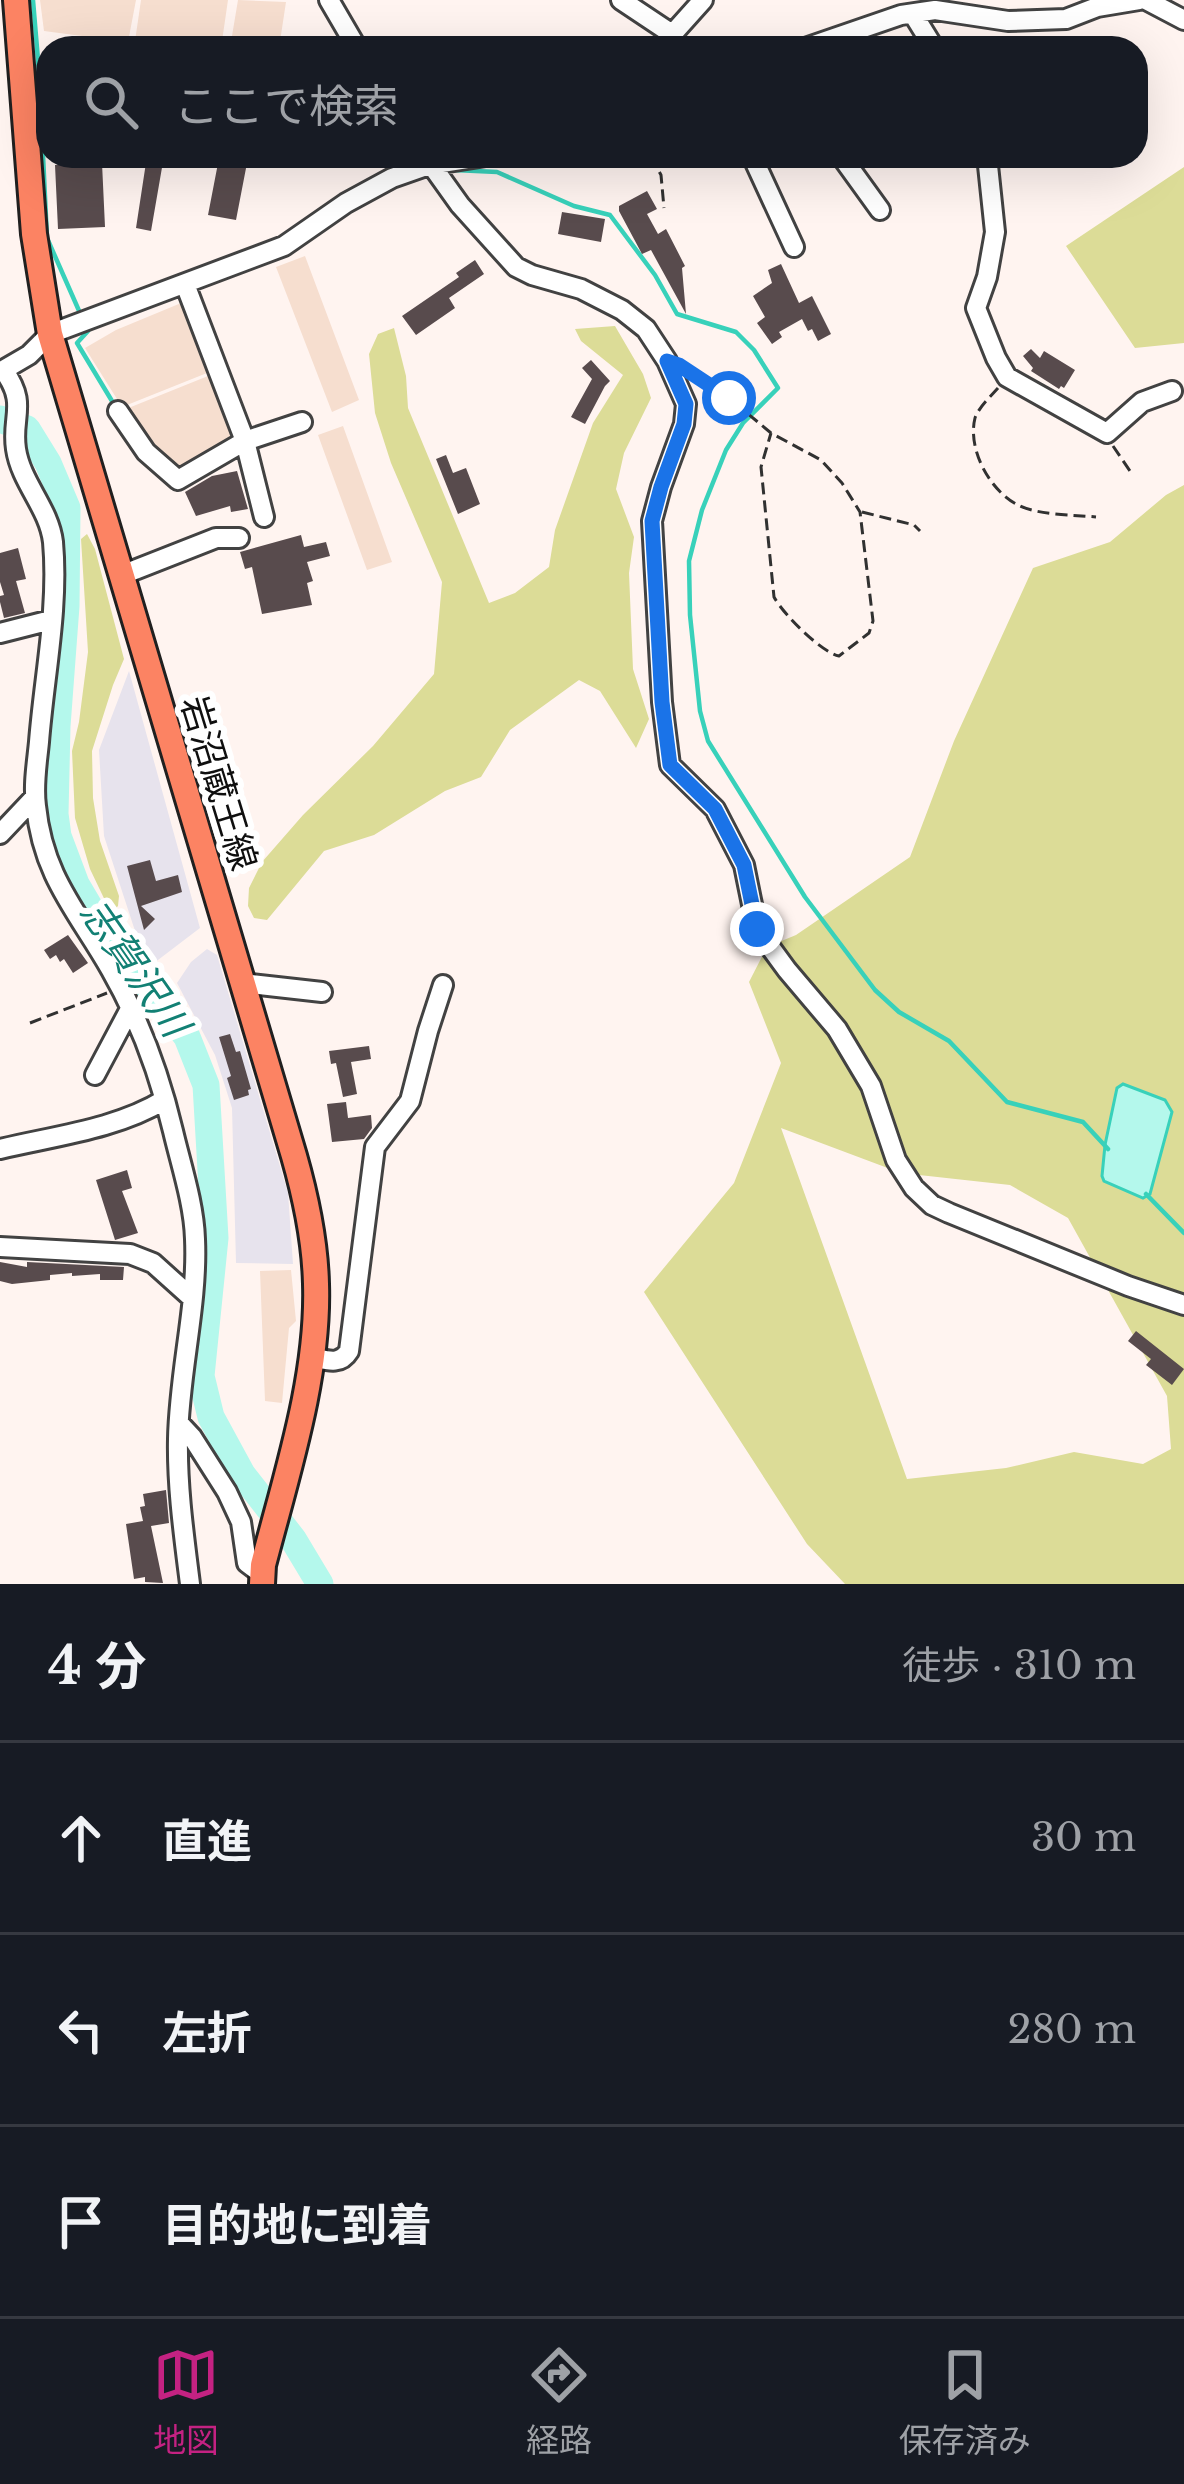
<!DOCTYPE html>
<html lang="ja">
<meta charset="utf-8">
<style>
body{margin:0;font-family:"Libre Baskerville","Noto Sans JP",serif;background:#242831;color:#f1f3f6}
.stop{position:absolute;width:36px;height:36px;margin:-27px;border:9px solid #1a73e8;border-radius:50%;background:#fff}
.stop.end{background:#1a73e8;border-color:#fff;box-shadow:0 3px 12px #0008}
.list{margin:0;padding:0;list-style:none}
h2{display:flex;justify-content:space-between;align-items:center;height:156px;margin:0;padding:0 48px;font-size:51px}
h2 small{font-size:39px;font-weight:400;color:#9ea1a6}
.list li{display:grid;grid-template-columns:78px 1fr auto;gap:36px;align-items:center;box-sizing:border-box;height:192px;padding:0 48px;border-top:3px solid #363941}
.list b{display:block;font-size:45px;white-space:nowrap}
.list em{font-size:39px;font-style:normal;color:#9ea1a6}
.icon{flex:none;width:66px;height:66px;fill:none;stroke:currentColor;stroke-width:2;stroke-linecap:round;stroke-linejoin:round}
.map{position:relative;flex:none;width:1184px;height:1584px;overflow:hidden}
.search{position:absolute;background:#171b24;box-shadow:0 12px 48px #0002;left:36px;right:36px;top:36px;height:132px;display:flex;align-items:center;gap:30px;box-sizing:border-box;padding:0 42px;border-radius:36px;color:#9ea1a6;font-size:45px}
.sheet{height:732px;background:#171b24}
nav{display:flex;justify-content:space-around;align-items:center;box-sizing:border-box;height:168px;border-top:3px solid #363941;background:#171b24;font-size:33px;color:#9ea1a6}
nav a{display:grid;justify-items:center;gap:6px}
nav .on{color:#c42282}
.map>svg:first-child{display:block}
.industrial{fill:#e7e3ed}
.farmland{fill:#f6decf}
.forest{fill:#dcdc97;fill-rule:evenodd}
.water{fill:#b4f8ec;stroke:#38d1ba;stroke-width:3}
.lines{fill:none;stroke-linecap:round;stroke-linejoin:round}
.stream{stroke:#38d1ba;stroke-width:4.5}
.river{stroke:#b4f8ec;stroke-width:27}
.building{fill:#584b4d}
.minor-casing{stroke:#424242;stroke-width:24}
.major-casing{stroke:#202020;stroke-width:30}
.path{stroke:#313131;stroke-width:3;stroke-dasharray:12 6;stroke-linecap:butt}
.minor{stroke:#fff;stroke-width:18}
.major{stroke:#fc8363;stroke-width:24}
.route{stroke:#1a73e8;stroke-width:15}
.labels{text-anchor:middle;dominant-baseline:central;stroke-width:12;stroke-linejoin:round;paint-order:stroke}
.street-label{font-size:36px;fill:#0f0f0f;stroke:#fff}
.water-label{font-size:39px;font-style:italic;fill:#128074;stroke:#fff}
</style>
<div class="map">
<svg width="1184" height="1584" viewBox="0 0 1184 1584">
<rect width="100%" height="100%" fill="#fff4f0"/>
<!-- industrial -->
<path class="industrial" d="M129 671 200 928 154 963 137 937 104 836 99 750Z
M207 949 217 955 288 1193 293 1264 236 1263 232 1108 215 1055 177 983 191 962Z"/>
<!-- farmland -->
<path class="farmland" d="M40 0H136L128 42 44 31Z
M141 0H228L221 48H134Z
M238 0 286 2 279 48H230Z
M305 256 359 400 332 412 276 267Z
M186 301 212 371 122 407 85 348 116 330Z
M213 374 236 439 180 472 148 446 126 409Z
M343 426 392 562 367 570 318 435Z
M291 1270 296 1321 289 1328 282 1403 265 1401 260 1271Z"/>
<!-- forest -->
<path class="forest" d="M1184 167V343L1135 348 1066 246Z
M615 326 643 374 651 398 624 453 616 489 634 537 629 573 633 669 649 719 636 748 600 691 579 680 510 730 481 777 445 791 374 835 324 851 267 920 254 918 248 906 249 888 262 862 303 815 373 746 434 674 442 582 391 463 375 413 369 354 378 334 394 328 406 376 408 408 489 603 515 593 549 567 555 530 593 423 623 375 581 341 575 329Z
M1184 485V1584H845L807 1544 644 1292 734 1183 781 1063 749 982 767 947 796 935 910 857 954 741 1033 568 1110 542 1166 495ZM781 1128 901 1173 1010 1185 1068 1218 1167 1396 1171 1449 1143 1464 1074 1452 1006 1468 907 1479Z
M87 534 95 549 124 659 113 685 92 751 93 798 100 841 119 896 118 906 111 913 90 869 75 818 72 751 79 722 88 652 81 539Z"/>
<!-- water -->
<path class="water" d="M1123 1084 1165 1100 1172 1112 1150 1194 1143 1198 1104 1181 1102 1176 1105 1145 1117 1088Z"/>
<g class="lines">
<!-- stream -->
<path class="stream" d="M33 0 39 72 47 238 80 313
M454 170 497 172 574 206 610 215 655 275 677 314 736 332 754 350 778 388 743 423 726 450 702 510 689 561 690 615 700 711 708 741 805 897 875 990 899 1012 949 1041 1007 1102 1083 1122 1108 1149
M88 331 77 343 115 406
M1146 1194 1184 1233"/>
<!-- river -->
<path class="river" d="M0 419 27 429 48 463 67 508 66 606 57 726 55 814 58 836 76 884 102 928 187 1037 206 1085 215 1238 201 1376 211 1417 242 1474 293 1539 320 1584"/>
</g>
<!-- building -->
<path class="building" d="M147 156H164L151 231 136 228Z
M219 158 247 163 236 220 208 215Z
M102 163 105 227 58 229 55 165Z
M647 191 657 209 647 214 658 234 666 229 685 266 682 268 686 314 651 250 642 254 619 211V206Z
M562 212 605 219 601 242 558 234Z
M475 260 484 274 449 298 455 308 416 335 402 316 459 277 456 273Z
M781 264 799 303 812 296 831 334 818 341 812 329 808 331 802 319 779 332 782 337 772 344 757 323 765 317 753 296 772 283 768 270Z
M1031 349 1040 358 1044 351 1075 370 1064 388 1061 386 1059 389 1031 371 1033 368 1023 356Z
M591 360 610 381 605 386 585 424 571 417 592 379 582 368Z
M446 455 453 473 466 468 480 504 458 514 436 459Z
M237 471 248 509 231 512 230 506 196 516 185 492 212 476Z
M301 535 304 547 326 542 330 556 307 562 313 581 307 583 312 605 262 614 252 567 245 569 240 552Z
M18 548 26 579 16 581 25 613 4 618 0 602V596L4 595 0 582V553Z
M150 860 156 881 178 875 182 892 141 906 155 919 144 930 127 866Z
M68 935 88 963 73 973 64 959 60 962 56 955 50 959 44 950Z
M230 1034 236 1052 240 1051 251 1089 248 1090 249 1095 234 1100 227 1078 231 1076 219 1037Z
M369 1046 371 1059 351 1062 357 1094 343 1097 336 1063 331 1064 329 1051Z
M346 1102 348 1118 371 1115 372 1128 364 1139 332 1142 327 1104Z
M127 1170 132 1188 122 1191 138 1233 115 1240 96 1180Z
M0 1262 27 1267V1262L124 1267 123 1280H100V1274L72 1276V1273L50 1275V1280L12 1284 0 1281Z
M1136 1331 1184 1369 1172 1385 1146 1365 1151 1359 1128 1341Z
M166 1490 169 1523 151 1526 163 1583 145 1582V1577L134 1579 126 1524 143 1521 140 1507 145 1506 143 1494Z"/>
<g class="lines">
<!-- minor casing -->
<g class="minor-casing">
<path id="minor" d="M329 0 357 48
M621 0 672 34
M1146 0 1184 20
M913 14 934 48
M660 48 703 0
M805 48 901 15 935 10 1008 21 1066 19 1097 7 1139 0
M425 156 460 205 516 267 532 275 581 289 622 310 646 329 667 361 686 404 684 424 661 487 652 521 662 702 670 765 715 809 744 865 757 929 787 970 837 1029 871 1086 896 1160 914 1188 932 1205 949 1213 1128 1286 1184 1305
M752 156 794 247
M841 156 880 210
M987 156 995 232 987 277 976 308 996 358 1007 377 1107 433 1142 402 1172 391
M185 284 245 441 264 517
M4 371C28 404 11 417 16 449 21 483 49 508 53 542 59 608 44 677 39 742 37 763 33 785 36 806 43 877 78 912 111 970 139 1019 160 1076 173 1131 181 1165 194 1204 195 1239 198 1305 179 1372 178 1439 177 1487 184 1536 190 1584
M0 372 29 355 50 334 284 246 346 203 392 178 429 165 486 156
M118 411 146 452 178 480 245 441 302 422
M119 573 132 571 216 538H239
M0 633 51 620
M0 834 35 797
M242 983 322 992
M95 1075 130 1009
M0 1149C54 1136 117 1129 164 1100
M0 1247 130 1254 153 1263 192 1298
M312 1357C326 1360 340 1366 349 1351L375 1147 410 1101 428 1031 443 985
M179 1423 192 1437 227 1492 241 1522 247 1563 263 1575"/>
</g>
<!-- major casing -->
<g class="major-casing">
<path id="major" d="M16 0 34 234 50 334 294 1156C306 1198 315 1240 316 1284 319 1377 286 1476 263 1565L262 1584"/>
</g>
<!-- path -->
<path class="path" d="M651 156 661 175 664 208
M690 372 729 398 771 433 821 460 842 483 860 512 873 621 869 633 839 656C821 652 783 614 774 597L761 467 771 433
M998 388C990 397 979 407 975 418 967 450 991 493 1020 506 1039 515 1075 515 1096 517
M1113 446 1130 471
M862 512 914 525 920 531
M30 1023 107 993"/>
<!-- minor -->
<use href="#minor" class="minor"/>
<!-- major -->
<use href="#major" class="major"/>
</g>
<g class="lines">
<!-- route -->
<path class="route" d="M729 398 679 365 667 361 686 404 684 424 661 487 652 521 662 702 670 765 715 809 744 865 757 929"/>
</g>
<g class="labels">
<!-- street labels -->
<g class="street-label">
<text transform="translate(219 783) rotate(73)">岩沼蔵王線</text>
</g>
<!-- water labels -->
<g class="water-label">
<text transform="translate(135 968) rotate(55)">志賀沢川</text>
</g>
</g>
</svg>
<div class="stop" style="left:729px;top:398px"></div>
<div class="stop end" style="left:757px;top:929px"></div>
<div class="search"><svg class="icon" aria-label="search" viewBox="0 0 24 24"><circle cx="10" cy="10" r="6"/><path d="M15 15l6 6"/></svg>ここで検索</div>
</div>
<section class="sheet">
<h2>4 分<small>徒歩 · 310 m</small></h2>
<ul class="list">
<li><svg class="icon" aria-label="ahead" viewBox="0 0 24 24"><path d="M12 20V5M6 11l6-6 6 6"/></svg><div><b>直進</b></div><em>30 m</em></li>
<li><svg class="icon" aria-label="left" viewBox="0 0 24 24"><path d="M17 20v-9H6M10 6l-5 5 5 5"/></svg><div><b>左折</b></div><em>280 m</em></li>
<li><svg class="icon" aria-label="arrive" viewBox="0 0 24 24"><path d="M6 21V4h12l-3 4 3 4H6"/></svg><div><b>目的地に到着</b></div></li>
</ul>
</section>
<nav>
<a class="on"><svg class="icon" aria-label="map" viewBox="0 0 24 24"><path d="M3 6l6-2 6 2 6-2v14l-6 2-6-2-6 2zM9 4v14M15 6v14"/></svg>地図</a>
<a><svg class="icon" aria-label="directions" viewBox="0 0 24 24"><path d="M12 3l9 9-9 9-9-9zM9 14v-3h6M13 9l2 2-2 2"/></svg>経路</a>
<a><svg class="icon" aria-label="saved" viewBox="0 0 24 24"><path d="M7 4h10v16l-5-4-5 4z"/></svg>保存済み</a>
</nav>
